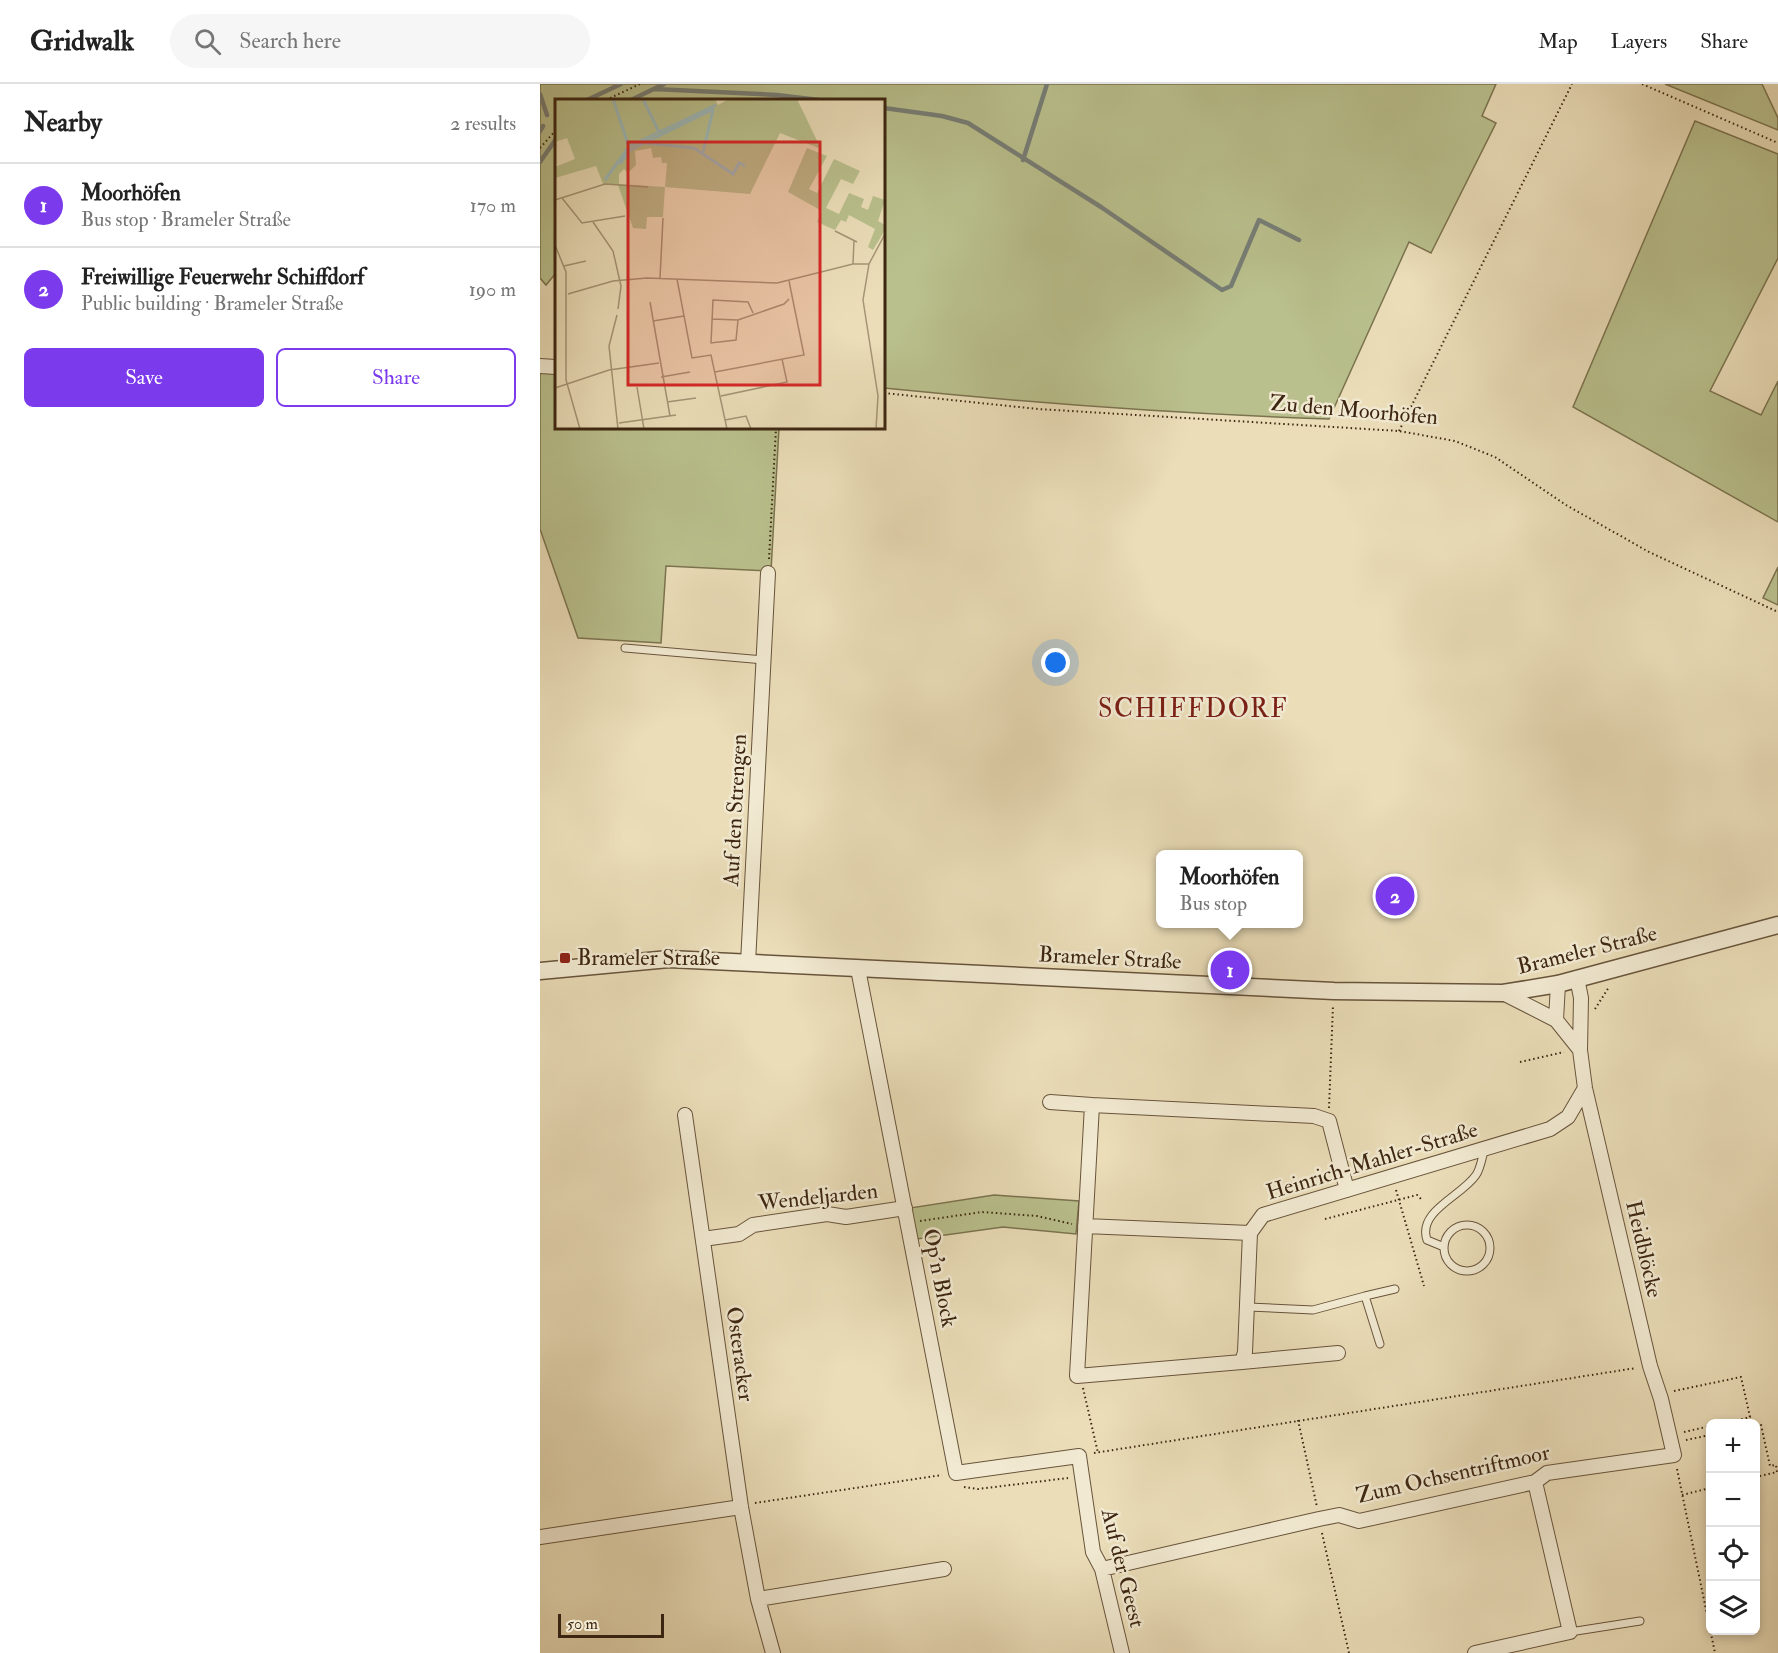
<!DOCTYPE html>
<meta charset="utf-8">
<style>
body{margin:0;font-family:"IM FELL Double Pica",serif;background:#f6f6f6;color:#222}
.controls{position:absolute;right:18px;bottom:18px;display:grid;overflow:hidden;border-radius:9px;box-shadow:0 3px 9px #0003}
.controls button{width:54px;height:54px;display:grid;place-items:center;padding:0;border:0;border-bottom:2px solid #e0e0e0;background:#fff;color:#222;font:30px sans-serif}
.scale{position:absolute;left:18px;bottom:15px;width:106px;box-sizing:border-box;padding-left:6px;border:3px solid #3d2611;border-top:0;font-size:16px;line-height:21px;white-space:nowrap;color:#3d2611;-webkit-text-stroke:4px #f1e9d1;paint-order:stroke}
.you{position:absolute;left:516px;top:579px;width:21px;height:21px;margin:-15px;border:4px solid #fff;border-radius:50%;background:#1a73e8;box-shadow:0 0 0 9px #1a73e833}
.badge{display:grid;place-items:center;width:39px;height:39px;border-radius:50%;background:#7c3aed;color:#fff;font-size:20px;font-weight:700}
.pin{position:absolute;translate:-50% -50%;border:3px solid #fff;box-shadow:0 2px 6px #0006}
.popup{position:absolute;left:616px;top:766px;width:147px;height:78px;box-sizing:border-box;display:grid;place-content:center;border-radius:9px;background:#fff;filter:drop-shadow(0 2px 4px #0005);font-size:20px;white-space:nowrap;color:#767676}
.popup b{font-size:22px;color:#222}
.popup::after{content:'';position:absolute;left:50%;top:100%;margin-left:-12px;border:12px solid transparent;border-top-color:#fff}
.list{margin:0;padding:0;list-style:none}
h2{display:flex;justify-content:space-between;align-items:center;height:78px;margin:0;padding:0 24px;font-size:26px}
h2 small{font-size:20px;font-weight:400;color:#767676}
.list li{display:grid;grid-template-columns:39px 1fr auto;gap:18px;align-items:center;box-sizing:border-box;height:84px;padding:0 24px;border-top:2px solid #e0e0e0}
.list b{display:block;font-size:22px;white-space:nowrap}
.list p{margin:0;font-size:20px;white-space:nowrap;color:#767676}
.list em{font-size:20px;font-style:normal;color:#767676}
.actions{display:flex;gap:12px;padding:18px 24px}
.actions a{flex:1;padding:14px 0;border:2px solid #7c3aed;border-radius:9px;text-align:center;font-size:21px;color:#7c3aed}
.actions .main{background:#7c3aed;color:#fff}
.icon{flex:none;width:33px;height:33px;fill:none;stroke:currentColor;stroke-width:2;stroke-linecap:round;stroke-linejoin:round}
.map{position:relative;flex:none;width:1238px;height:1569px;overflow:hidden}
header{display:flex;align-items:center;gap:36px;box-sizing:border-box;height:84px;padding:0 30px;background:#fff;border-bottom:2px solid #e0e0e0}
header strong{font-size:28px}
nav{display:flex;gap:33px;margin-inline-start:auto;font-size:21px}
.search{width:420px;height:54px;background:#f6f6f6;display:flex;align-items:center;gap:15px;box-sizing:border-box;padding:0 21px;border-radius:33px;color:#767676;font-size:22px}
main{display:flex}
aside{flex:1;background:#fff}
.map>svg:first-child{display:block}
.green{fill:#b9c08d;stroke:#7b734f;stroke-width:1.5}
.lines{fill:none;stroke-linecap:round;stroke-linejoin:round}
.stream{stroke:#777e76;stroke-width:4.5}
.service-casing{stroke:#68543b;stroke-width:9}
.minor-casing{stroke:#68543b;stroke-width:16}
.tertiary-casing{stroke:#68543b;stroke-width:19}
.path{stroke:#3d2611;stroke-width:2;stroke-dasharray:1.5 3;stroke-linecap:butt}
.service{stroke:#f1e9d1;stroke-width:7}
.minor{stroke:#f1e9d1;stroke-width:14}
.tertiary{stroke:#f1e9d1;stroke-width:16}
.poi-dot{fill:#8f2418;stroke:#f1e9d1;stroke-width:2}
.labels{text-anchor:middle;dominant-baseline:central;stroke-width:5;stroke-linejoin:round;paint-order:stroke}
.street-label{font-size:22px;fill:#3d2611;stroke:#f1e9d1}
.poi-label{font-size:22px;fill:#3d2611;stroke:#f1e9d1;text-anchor:start}
.quarter-label{font-size:26px;letter-spacing:1.5px;fill:#7a1f14;stroke:#f1e9d1}
.inset-river{fill:none;stroke:#9db9ba;stroke-width:3}
.inset-road{fill:none;stroke:#a59475;stroke-width:1.5}
.view{fill:#d62828;fill-opacity:0.15;stroke:#d62828;stroke-width:3}
.inset-edge{fill:none;stroke:#3d2611;stroke-width:3}
</style>
<header>
<strong>Gridwalk</strong>
<div class="search"><svg class="icon" aria-label="search" viewBox="0 0 24 24"><circle cx="10" cy="10" r="6"/><path d="M15 15l6 6"/></svg>Search here</div>
<nav><a>Map</a><a>Layers</a><a>Share</a></nav>
</header>
<main>
<aside>
<h2>Nearby<small>2 results</small></h2>
<ul class="list">
<li><span class="badge">1</span><div><b>Moorhöfen</b><p>Bus stop · Brameler Straße</p></div><em>170 m</em></li>
<li><span class="badge">2</span><div><b>Freiwillige Feuerwehr Schiffdorf</b><p>Public building · Brameler Straße</p></div><em>190 m</em></li>
</ul>
<div class="actions"><a class="main">Save</a><a>Share</a></div>
</aside>
<div class="map">
<svg width="1238" height="1569" viewBox="0 0 1238 1569">
<rect width="100%" height="100%" fill="#eaddb8"/>
<filter id="stains"><feTurbulence type="fractalNoise" baseFrequency=".00333" numOctaves="4"/><feColorMatrix values="0 0 0 0 .2 0 0 0 0 .09 0 0 0 0 .02 0 0 0 .5 -.17"/></filter>
<radialGradient id="worn" r=".72"><stop offset=".6" stop-color="#630" stop-opacity="0"/><stop offset="1" stop-color="#630" stop-opacity=".3"/></radialGradient>
<!-- green -->
<path class="green" d="M0 0H956L942 32 956 39 891 169 869 158 789 335C640 330 492 319 344 304V16H16V189L6 201 0 194Z
M1125 0H1222L1238 34V46Z
M1155 37 1238 70V174L1170 307 1221 331 1238 297V438L1033 323Z
M0 278 16 279V344H239L231 487 126 482 121 559 38 554 0 445Z
M1238 483V521L1223 514Z
M454 1111 539 1117 536 1150 463 1143 377 1155 370 1124Z"/>
<g class="lines">
<!-- stream -->
<path class="stream" d="M114 5 237 11 279 16
M0 10 7 31
M47 16 81 0
M91 16 124 0
M344 24 402 32 428 39 561 123 682 206 691 202 719 136 759 156
M0 47 3 42
M483 76 507 0
M0 78 16 55"/>
<!-- service casing -->
<g class="service-casing">
<path id="service" d="M85 564 225 576
M904 1164a23 23 0 1 1 46 0a23 23 0 1 1-46 0Z
M904 1163 887 1156C877 1127 922 1112 936 1091 941 1084 942 1072 945 1064
M825 1212 855 1205
M708 1223 773 1226 825 1212 840 1260
M1030 1548 1100 1537"/>
</g>
<!-- minor casing -->
<g class="minor-casing">
<path id="minor" d="M0 282 16 283
M208 879 228 489
M318 885 416 1389 539 1372 553 1468 562 1485 582 1569
M963 909 1016 936 1040 966
M1016 936 1018 900
M510 1018 552 1021
M145 1031 201 1423 218 1515 233 1569
M545 1142 710 1149 723 1131 1010 1045 1028 1033 1045 1004
M710 1149 705 1268 702 1278 537 1292 552 1021 774 1032 789 1037 807 1106
M163 1155 199 1150 213 1141 287 1130 306 1133 365 1124
M702 1278 798 1269
M0 1453 201 1423
M562 1485 779 1435 799 1431 819 1437 995 1398 1007 1389 1134 1371 1121 1315 1110 1282 1045 1004 1040 966 1041 914 1037 894
M218 1515 404 1485
M935 1569 1030 1548 995 1398"/>
</g>
<!-- tertiary casing -->
<g class="tertiary-casing">
<path id="tertiary" d="M0 887 129 875 794 907 963 909 1018 900 1238 841"/>
</g>
<!-- path -->
<path class="path" d="M1102 0 1238 59
M66 16 100 0
M0 64 16 46
M344 309 498 325 859 347 915 357 955 373 1026 421 1109 468 1238 528
M859 347 1032 0
M229 475 236 344
M1055 925 1069 903
M980 978 1024 968
M789 1024 793 921
M856 1106 884 1202
M785 1135 877 1111 881 1115
M380 1137 442 1128 497 1132 532 1140
M543 1304 558 1369
M1134 1307 1201 1293 1210 1333 1185 1340
M758 1336 777 1423
M1216 1342 1221 1341 1230 1382 1236 1381 1237 1388 1216 1393
M1144 1348 1170 1342
M1146 1356 1170 1351
M554 1369 1096 1284
M1137 1385 1175 1569
M424 1403 438 1405 528 1394
M1142 1411 1170 1404
M215 1419 402 1391
M782 1449 809 1569"/>
<!-- service -->
<use href="#service" class="service"/>
<!-- minor -->
<use href="#minor" class="minor"/>
<!-- tertiary -->
<use href="#tertiary" class="tertiary"/>
</g>
<!-- markers -->
<rect class="poi-dot" x="19" y="868" width="12" height="12" rx="3"/>
<g class="labels">
<!-- street labels -->
<g class="street-label">
<text transform="translate(814 326) rotate(5)">Zu den Moorhöfen</text>
<text transform="translate(195 726) rotate(-87)">Auf den Strengen</text>
<text transform="translate(1047 866) rotate(-14)">Brameler Straße</text>
<text transform="translate(570 874) rotate(3)">Brameler Straße</text>
<text transform="translate(832 1077) rotate(-17)">Heinrich-Mahler-Straße</text>
<text transform="translate(278 1113) rotate(-6)">Wendeljarden</text>
<text transform="translate(1104 1165) rotate(77)">Heidblöcke</text>
<text transform="translate(400 1194) rotate(79)">Op'n Block</text>
<text transform="translate(200 1270) rotate(82)">Osteracker</text>
<text transform="translate(913 1390) rotate(-13)">Zum Ochsentriftmoor</text>
<text transform="translate(583 1484) rotate(76)">Auf der Geest</text>
</g>
<!-- poi labels -->
<g class="poi-label">
<text x="37" y="874">Brameler Straße</text>
</g>
<!-- quarter labels -->
<g class="quarter-label">
<text x="653" y="625">SCHIFFDORF</text>
</g>
</g>
<!-- overview -->
<g transform="translate(15 15)">
<rect width="330" height="330" fill="#eaddb8"/>
<path d="M0 0H160L163 6 174 0H242L266 50 225 34 195 95 110 88 108 118H92L91 130 78 129 63 86 48 85 41 67 0 79V68L20 60 12 39 0 43ZM96 49 98 59 106 58 107 64H112L110 88 64 85V75L69 70 73 74 81 66 80 52ZM252 49 272 57 254 90 262 94 279 60 305 72 298 85 286 80 271 109 284 115 294 94 309 100 306 108 313 111 318 97 330 101 323 122 330 126V131L318 151 313 148 320 130 294 116 291 123 286 121 280 131 262 123 267 112 233 93Z" fill="#b9c08d" fill-rule="evenodd"/>
<path class="inset-river" d="M58 0 74 48M88 0 104 33M90 44 139 49 178 75 184 64 190 67M75 47 161 6M148 53 158 11M65 65 75 51 159 10M50 81 73 49"/>
<path class="inset-road" d="M7 99 27 124 70 117M0 101 50 85 93 88M38 123 58 152 66 187 63 210M280 132 302 143M0 146 11 173V281L25 330M298 165 299 141M9 167 31 162M105 179 108 119M122 180 137 259 156 256 172 330M13 195 58 182 92 179 222 184 298 165H314M95 203 115 317M62 216 54 247 63 330M157 220 183 221 229 205 234 200M183 221 181 241 156 244 158 201 193 203 198 214M98 222 129 217M160 273 249 256 234 182M106 278 135 273M82 288 89 330M0 289 54 271 104 264M166 297 232 283 227 260M112 303 141 299M170 321 191 317 196 330M64 324 121 316M321 330 323 297 308 201 314 165 330 135"/>
<path class="view" d="M73 43H265V286H73Z"/>
<rect width="330" height="330" class="inset-edge"/>
</g>
<rect width="100%" height="100%" filter="url(#stains)"/>
<rect width="100%" height="100%" fill="url(#worn)"/>
</svg>
<div class="controls">
<button>+</button>
<button>−</button>
<button><svg class="icon" aria-label="locate" viewBox="0 0 24 24"><circle cx="12" cy="12" r="6"/><path d="M12 2v4M12 18v4M2 12h4M18 12h4"/></svg></button>
<button><svg class="icon" aria-label="layers" viewBox="0 0 24 24"><path d="M12 4l9 5-9 5-9-5zM3 14l9 5 9-5"/></svg></button>
</div>
<div class="scale">50 m</div>
<div class="you"></div>
<div class="pin badge" style="left:690px;top:886px">1</div>
<div class="popup"><b>Moorhöfen</b>Bus stop</div>
<div class="pin badge" style="left:855px;top:812px">2</div>
</div>
</main>
